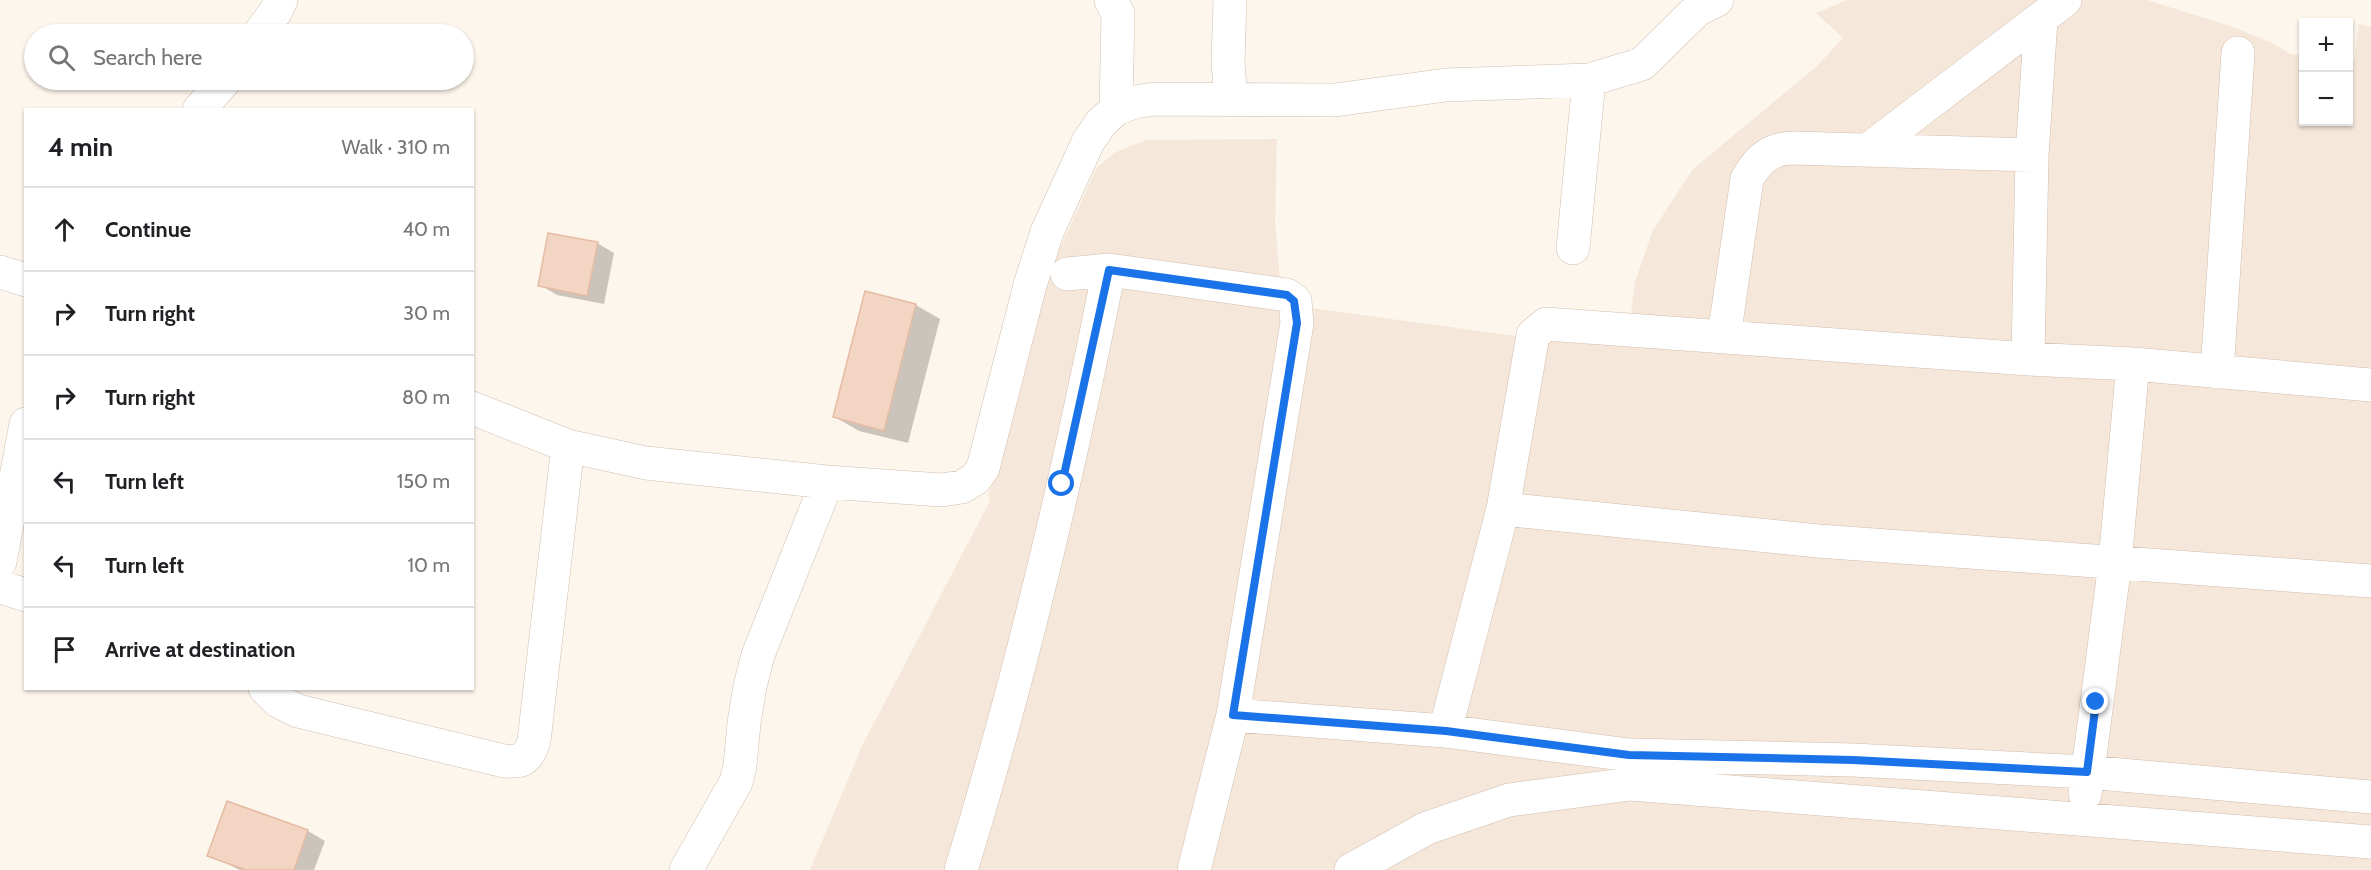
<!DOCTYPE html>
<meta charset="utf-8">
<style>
body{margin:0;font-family:Cabin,sans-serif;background:#f2f2f2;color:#202124}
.controls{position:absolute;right:18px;top:18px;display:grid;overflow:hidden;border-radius:0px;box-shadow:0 2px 4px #0004}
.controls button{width:54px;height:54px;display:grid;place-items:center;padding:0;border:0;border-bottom:2px solid #e0e0e0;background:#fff;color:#202124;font:30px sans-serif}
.stop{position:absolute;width:18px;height:18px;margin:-14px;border:4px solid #1a73e8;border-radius:50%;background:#fff}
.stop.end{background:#1a73e8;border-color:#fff;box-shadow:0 2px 6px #0008}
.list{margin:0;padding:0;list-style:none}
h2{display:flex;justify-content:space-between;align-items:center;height:78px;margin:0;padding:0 24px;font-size:26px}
h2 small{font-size:20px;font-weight:400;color:#757577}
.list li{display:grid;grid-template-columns:39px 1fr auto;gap:18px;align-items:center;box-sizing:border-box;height:84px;padding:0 24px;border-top:2px solid #e0e0e0}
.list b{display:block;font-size:22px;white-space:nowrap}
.list em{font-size:20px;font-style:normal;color:#757577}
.icon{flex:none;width:33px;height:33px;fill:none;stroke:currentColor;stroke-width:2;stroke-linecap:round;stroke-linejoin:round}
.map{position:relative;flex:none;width:2371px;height:870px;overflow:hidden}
.search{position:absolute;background:#fff;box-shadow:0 2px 4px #0004;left:24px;top:24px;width:450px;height:66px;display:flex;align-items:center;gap:15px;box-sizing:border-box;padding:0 21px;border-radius:33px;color:#757577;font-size:22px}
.panel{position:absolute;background:#fff;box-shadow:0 2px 4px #0004;left:24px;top:108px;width:450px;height:582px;border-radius:0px}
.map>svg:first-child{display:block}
.residential{fill:#f5e8da}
.shadow{fill:#0003}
.building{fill:#f3d5c3;stroke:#e6bba3;stroke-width:1.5}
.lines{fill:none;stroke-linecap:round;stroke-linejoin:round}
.minor-casing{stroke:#d1beb0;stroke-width:34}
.minor{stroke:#fff;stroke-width:33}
.route{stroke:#1a73e8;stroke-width:8}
</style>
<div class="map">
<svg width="2371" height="870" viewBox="0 0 2371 870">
<rect width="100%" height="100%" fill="#fdf6ec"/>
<!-- residential -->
<path class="residential" d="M1847 0H2147L2233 27 2274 44 2291 54 2303 55 2304 122H2348L2349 60 2354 61 2359 24 2371 27V870H810L862 746 990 501 988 494 996 474 1016 379 1060 248 1097 167 1116 152 1146 140 1277 139 1275 221 1282 304 1530 338 1627 343 1635 282 1653 230 1693 169 1817 66 1843 38 1816 13Z"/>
<!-- shadow -->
<path class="shadow" d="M597 243 614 253 604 304 557 295 540 285Z
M916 305 940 319 908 443 859 431 835 417Z
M228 803 308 831 325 841 314 870H240L209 855Z"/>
<!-- building -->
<path class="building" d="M548 233 598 242 587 296 538 286Z
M865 291 916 304 884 431 833 417Z
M227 801 308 830 294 870H246L207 856Z"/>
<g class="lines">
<!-- minor casing -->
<g class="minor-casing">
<path id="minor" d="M1111 0 1118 14 1116 109
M1230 0 1228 63 1231 99
M259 34 276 11 281 0
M199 110 225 80
M1869 149 2065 0
M1573 248 1589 80
M0 272 26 280
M1067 274 1109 270 1287 295 1295 301 1297 323 1233 715 1194 870
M1724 337 1747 179C1758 159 1771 148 1794 148L2032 155
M2028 359 2032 155 2041 20
M2217 372 2238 53
M472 408 568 446 646 463 827 482 941 490 962 487 975 479 983 468 1030 285 1047 232 1088 142 1101 123 1116 109 1134 102 1155 99 1335 100 1446 85 1589 80 1642 64 1697 10 1717 0
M1503 509 1818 541 2371 581
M0 562 26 424
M0 587 26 595
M265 688 278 701 298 711 504 761C524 762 527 760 534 741L568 446
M1233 715 1445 731 1629 755 1853 760 2087 772 2371 797
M1445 731 1503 509 1533 335 1546 324 2028 359 2133 364 2371 385
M2085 794 2115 563 2133 364
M686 870 736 782 740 766 744 723 750 686 758 655 827 482
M961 870C1022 673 1069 472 1109 270
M1351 870 1427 828 1509 800 1630 784 2371 842"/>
</g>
<!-- minor -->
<use href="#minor" class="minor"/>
</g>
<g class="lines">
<!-- route -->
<path class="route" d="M1062 484 1109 270 1287 295 1294 301 1297 323 1233 715 1446 731 1629 755 1853 760 2087 772 2096 702"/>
</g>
</svg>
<div class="controls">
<button>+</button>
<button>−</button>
</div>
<div class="stop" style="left:1062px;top:484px"></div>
<div class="stop end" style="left:2096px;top:702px"></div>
<div class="search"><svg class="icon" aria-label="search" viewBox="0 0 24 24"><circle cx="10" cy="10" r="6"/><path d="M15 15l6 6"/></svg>Search here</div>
<section class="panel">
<h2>4 min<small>Walk · 310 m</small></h2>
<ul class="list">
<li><svg class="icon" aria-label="ahead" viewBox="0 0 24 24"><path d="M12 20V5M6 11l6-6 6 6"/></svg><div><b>Continue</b></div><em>40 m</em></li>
<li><svg class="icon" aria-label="right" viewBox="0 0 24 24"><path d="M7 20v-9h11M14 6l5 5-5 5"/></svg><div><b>Turn right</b></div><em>30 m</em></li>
<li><svg class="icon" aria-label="right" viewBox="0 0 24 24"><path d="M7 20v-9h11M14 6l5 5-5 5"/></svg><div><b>Turn right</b></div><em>80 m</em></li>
<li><svg class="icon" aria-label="left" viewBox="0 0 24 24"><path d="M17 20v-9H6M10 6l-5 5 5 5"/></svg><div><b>Turn left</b></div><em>150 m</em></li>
<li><svg class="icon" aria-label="left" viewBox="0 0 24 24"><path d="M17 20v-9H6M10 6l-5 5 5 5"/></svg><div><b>Turn left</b></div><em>10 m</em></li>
<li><svg class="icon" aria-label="arrive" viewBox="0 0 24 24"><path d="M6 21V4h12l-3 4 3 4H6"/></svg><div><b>Arrive at destination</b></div></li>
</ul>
</section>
</div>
